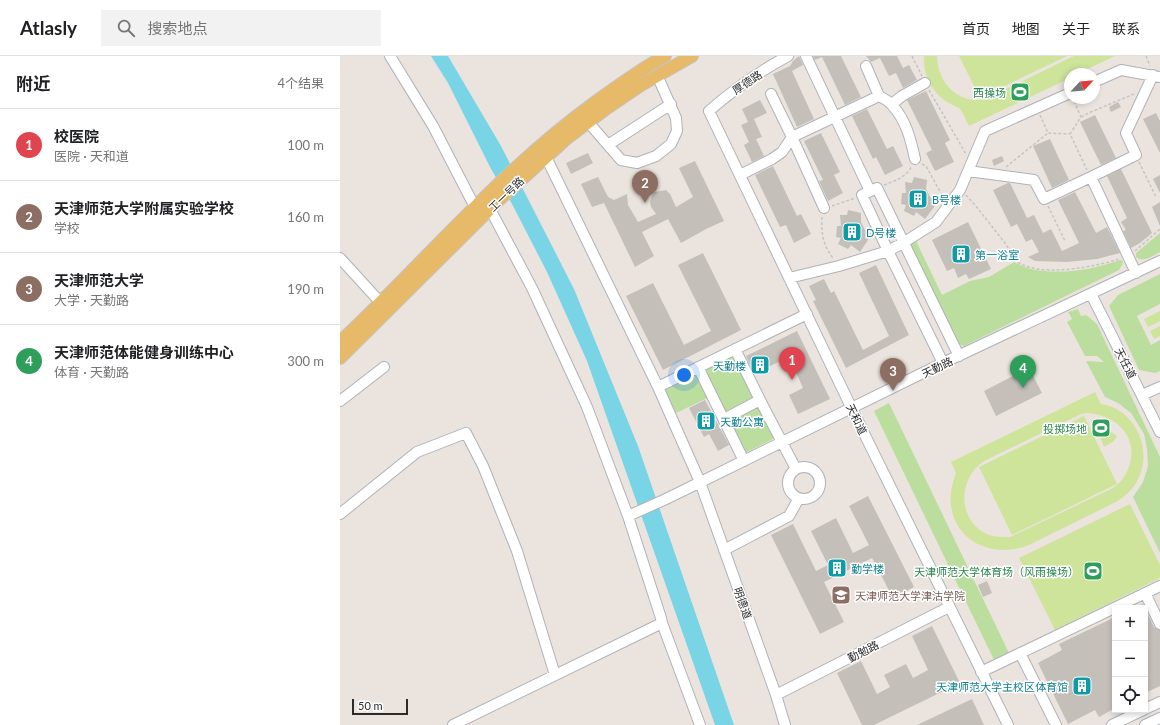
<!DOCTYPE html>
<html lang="zh">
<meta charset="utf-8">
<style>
body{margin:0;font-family:Lato,"Noto Sans SC",sans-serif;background:#f2f2f2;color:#202124}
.controls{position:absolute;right:12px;bottom:12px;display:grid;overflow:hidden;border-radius:0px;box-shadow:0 2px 6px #0003}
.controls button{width:36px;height:36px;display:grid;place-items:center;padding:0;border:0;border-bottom:1px solid #e0e0e0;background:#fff;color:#202124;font:20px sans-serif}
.compass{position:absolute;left:724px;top:12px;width:36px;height:36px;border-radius:50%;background:#fff;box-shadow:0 2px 6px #0003;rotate:64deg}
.scale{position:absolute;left:12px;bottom:10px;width:56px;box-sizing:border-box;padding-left:4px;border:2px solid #2b2b2b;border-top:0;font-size:11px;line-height:14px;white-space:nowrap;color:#2b2b2b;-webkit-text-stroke:3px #fff;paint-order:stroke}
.you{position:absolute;left:344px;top:319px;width:14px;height:14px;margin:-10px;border:3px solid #fff;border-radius:50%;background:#1a73e8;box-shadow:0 0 0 6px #1a73e833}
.badge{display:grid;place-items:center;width:26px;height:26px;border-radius:50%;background:#d93025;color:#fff;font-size:13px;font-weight:700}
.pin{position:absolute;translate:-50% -33px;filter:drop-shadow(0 1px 2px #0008)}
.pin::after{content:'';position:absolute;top:21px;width:14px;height:12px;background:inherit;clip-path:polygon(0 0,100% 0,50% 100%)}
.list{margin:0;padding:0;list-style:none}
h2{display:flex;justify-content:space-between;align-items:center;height:52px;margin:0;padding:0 16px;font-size:17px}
h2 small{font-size:13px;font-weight:400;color:#757577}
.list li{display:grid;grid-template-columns:26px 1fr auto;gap:12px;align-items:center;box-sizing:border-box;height:72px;padding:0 16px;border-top:1px solid #e0e0e0}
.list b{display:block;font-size:15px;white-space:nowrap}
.list p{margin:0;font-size:13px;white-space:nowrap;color:#757577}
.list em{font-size:13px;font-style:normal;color:#757577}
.icon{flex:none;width:22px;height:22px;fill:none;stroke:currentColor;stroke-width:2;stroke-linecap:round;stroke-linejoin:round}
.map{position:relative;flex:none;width:820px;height:669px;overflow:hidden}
header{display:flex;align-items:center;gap:24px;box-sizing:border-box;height:56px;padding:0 20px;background:#fff;border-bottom:1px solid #e0e0e0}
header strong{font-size:19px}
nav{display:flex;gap:22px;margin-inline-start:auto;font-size:14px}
.search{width:280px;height:36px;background:#f2f2f2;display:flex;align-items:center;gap:10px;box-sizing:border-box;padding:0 14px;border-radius:0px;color:#757577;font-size:15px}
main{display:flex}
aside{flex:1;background:#fff}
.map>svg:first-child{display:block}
.green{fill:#bbde9e}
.pitch{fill:#cee49b;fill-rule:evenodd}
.water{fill:#79d5e6}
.building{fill:#c4bfb9}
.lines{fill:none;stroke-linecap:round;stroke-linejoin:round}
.minor-casing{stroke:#aeb2ba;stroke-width:12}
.major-casing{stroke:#c4c4c4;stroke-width:14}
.path{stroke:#c4c4c4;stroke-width:1.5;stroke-dasharray:3 2;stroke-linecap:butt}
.minor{stroke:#fff;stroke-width:10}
.major{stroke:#e6ba68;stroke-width:12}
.labels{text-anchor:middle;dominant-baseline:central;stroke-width:3;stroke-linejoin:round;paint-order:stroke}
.street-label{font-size:11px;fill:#2b2b2b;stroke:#fff}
.leisure-label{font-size:11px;fill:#27864d;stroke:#fff;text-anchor:end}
.culture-label{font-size:11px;fill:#0d838f;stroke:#fff;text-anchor:start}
.education-label{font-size:11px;fill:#785e54;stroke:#fff;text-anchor:start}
</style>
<header>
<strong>Atlasly</strong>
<div class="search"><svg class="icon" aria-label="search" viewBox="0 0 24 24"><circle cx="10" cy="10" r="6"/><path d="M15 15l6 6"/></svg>搜索地点</div>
<nav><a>首页</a><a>地图</a><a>关于</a><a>联系</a></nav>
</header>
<main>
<aside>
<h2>附近<small>4个结果</small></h2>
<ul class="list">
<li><span class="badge" style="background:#e0444e">1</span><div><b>校医院</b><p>医院 · 天和道</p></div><em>100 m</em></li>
<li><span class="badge" style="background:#8d6e63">2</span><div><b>天津师范大学附属实验学校</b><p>学校</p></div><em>160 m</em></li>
<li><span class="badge" style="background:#8d6e63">3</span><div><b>天津师范大学</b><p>大学 · 天勤路</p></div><em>190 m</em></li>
<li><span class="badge" style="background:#2e9e5b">4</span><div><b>天津师范体能健身训练中心</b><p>体育 · 天勤路</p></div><em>300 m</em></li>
</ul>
</aside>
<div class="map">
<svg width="820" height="669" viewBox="0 0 820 669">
<rect width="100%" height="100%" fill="#ebe4de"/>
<!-- green -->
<path class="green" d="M820 177V196C812 200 804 207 796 201V197Z
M576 185 602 239 630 225 649 221 674 206C679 208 685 212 691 213 722 219 751 214 780 204L783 205 782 209 779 214 624 290 619 288 570 188Z
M820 218V248L797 260 811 289 820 284V315L815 317 799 314 769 250 778 239Z
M738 253 741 260 746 259 757 268 820 401V497L793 441 803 426 808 410 807 393 804 378 791 357 778 347 765 341 746 305 764 306 757 300H745L727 266 732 263 728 256Z
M393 298 435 382 405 397 376 338 336 357 323 332Z
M549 347 669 597 654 604 534 355Z"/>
<!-- pitch -->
<path class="pitch" d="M584 0H597C597 27 620 51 648 42L734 0H775L737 18H730V22L629 70C626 65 624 58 620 53 617 50 611 49 607 46 591 35 583 19 584 0Z
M619 0H727L640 42Z
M820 255V265L808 271 804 263Z
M820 270V280L814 283 810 275Z
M755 336 761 348C796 353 815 396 796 427 791 435 784 441 776 446L689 489C639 508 595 469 616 417L611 406ZM746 357C776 358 801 382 788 413 785 421 780 427 773 432L670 481C661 481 651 481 643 476 616 459 620 421 644 405L741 358Z
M744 360 777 428 672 479 639 411Z
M753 362 777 380 774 385 764 391Z
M790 448 820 509V522L715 574 679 502Z"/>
<!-- water -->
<path class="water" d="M91 0H108L161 90 234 233 298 390 394 669H375L247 305 207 216 172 148 151 113 108 27Z"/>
<!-- building -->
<path class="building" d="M459 0 463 9 452 15 474 63 457 71 433 18 450 10 453 5Z
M473 0H501L521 41 505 49 482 1 475 4Z
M526 0H557L563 12 569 9 577 24 563 32 556 17 549 20 540 2 531 6Z
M586 35 610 84 605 87 614 106 595 115 586 97 592 94 567 44Z
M420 44 427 57 414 63 422 81 416 83 424 100 412 106 404 89 409 86 401 69 408 66 402 53Z
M778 46 781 51 771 56 769 51Z
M527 53 547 93 553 90 563 110 545 119 536 101 533 103 512 60Z
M816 57 820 65V97L803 63Z
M755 59 776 102 761 109 740 66Z
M481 77 500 116 494 119 503 137 488 145 479 125 483 124 464 85Z
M710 83 729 124 712 132 693 90Z
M248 97 253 107 231 118 226 107Z
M662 100 664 105 654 110 652 104Z
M355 105 384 165 368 172 341 187 328 163 302 176 314 200 295 211 264 147 252 151 241 128 258 121 268 141 274 144 287 138 288 149 298 166 316 158 311 151 310 146 312 140 315 136 326 134 330 138 336 151 353 141 339 112Z
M433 110 457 160 461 158 471 178 454 187 446 169 440 171 415 119Z
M781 113 812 177 800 187 791 192 783 175 786 174 781 166 787 162 767 120Z
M820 119V137L813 123Z
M574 121 587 124 586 133 590 141 598 146 585 163 576 156 574 160 564 155 566 149 561 148 562 137H566L565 126 572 127Z
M668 127H670L687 162 694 159 703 177 711 173 722 195 739 187 718 144 735 136 756 177 767 171 780 197 757 203 727 206 695 205 688 201 699 196 692 183 686 186 677 168 671 171 653 134Z
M820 146V170L812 151Z
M508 154 521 157V166L525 174 532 178 520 196 511 189 508 193 498 188 501 182 496 181 497 170H501L500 159H507Z
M628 166 651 213 629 223 626 218 618 222 614 212 607 215 592 184Z
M363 197 401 274 323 314 286 240 313 227 344 289 371 275 338 209Z
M536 209 569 279 506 312 473 245 476 244 469 230 484 223 491 237 494 235 523 294 549 280 519 217Z
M457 275 490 343 458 358 449 339 463 332 449 301 414 318 406 300Z
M689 312 702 337 656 360 644 335Z
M365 344 389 389 378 395 369 378 364 381 349 352Z
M528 440 574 531 553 542 532 502 484 526 504 566 480 578 431 479 453 468 476 515 488 509 471 475 496 462 513 497 529 489 509 450Z
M647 525 652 537 643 541 638 529Z
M803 548 814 571 820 574V630L805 637V552H794Z
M775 561V652L759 661 755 654 728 668 698 607 722 594 719 588Z
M592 570 620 627 534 669H522L497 617 521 605 537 638 550 631 544 619 566 608 573 622 588 614 572 580Z
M632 643 644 669H577Z"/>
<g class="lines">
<!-- minor casing -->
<g class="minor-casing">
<path id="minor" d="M50 0 93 70 138 157
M448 0C420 15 393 34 369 55L512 353 668 669
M466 0 530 135
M526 10 539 40
M754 26 781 14 820 21
M552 48 562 40 585 27
M248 66 281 104 297 107 316 100 331 88 337 75 336 62 317 19
M268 89 331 48
M206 101 318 331 360 426 436 639 445 669
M628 115 694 124 704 143 751 121
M400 119 432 103 442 96 452 81 431 38
M484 152 452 81 539 40C543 42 549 45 552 49 566 64 571 84 575 103
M150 153 192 232 247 351 288 460 321 562 322 567 360 669
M0 202 41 247
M796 217 751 121 796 99 786 77 813 19
M449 222 499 210 548 195 522 139 537 132 619 300
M751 238 820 376
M395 293 420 344 456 413
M603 307 548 195 563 187 596 166 620 134 645 75 730 37
M358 311 404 405
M318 331 467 258
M802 339 820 331
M0 345 44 311
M384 363 420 344
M448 427a16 16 0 1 1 32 0a16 16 0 1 1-32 0Z
M0 458 77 396 126 377 143 410 177 495 215 619
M288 460 326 443 603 307 820 205
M384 494 449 460 459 442
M805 537 820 568
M680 597 716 669
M641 616 820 530
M436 639 609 551
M805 653 820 646
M113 669 322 567
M772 669 803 654
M805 669 820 662"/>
</g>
<!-- major casing -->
<g class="major-casing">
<path id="major" d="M0 286C86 205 161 114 257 45 279 29 301 13 325 0
M0 302 162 141 226 83 267 52 301 29 352 0"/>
</g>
<!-- path -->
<path class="path" d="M572 0 582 20
M806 0 810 10
M589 34 626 98
M734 45 741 61 730 78 747 114
M700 59 708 77 730 78
M741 61 751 56 794 38
M799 106 816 141
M582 108 586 110 603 141
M666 111 708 77
M544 129C555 125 566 121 572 110
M626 139C640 154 652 171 665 187 669 193 674 203 679 207 703 221 754 211 779 203
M492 150 515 142
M708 150 725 185
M482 161C481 176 483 190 493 202
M795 195 820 173"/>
<!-- minor -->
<use href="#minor" class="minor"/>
<!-- major -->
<use href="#major" class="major"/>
</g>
<!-- icons -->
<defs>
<g id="stadium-square" transform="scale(1)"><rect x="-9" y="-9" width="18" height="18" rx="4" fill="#2e9e5b" stroke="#fff"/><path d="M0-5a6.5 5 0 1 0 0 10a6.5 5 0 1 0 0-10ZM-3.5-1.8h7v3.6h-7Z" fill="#fff"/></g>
<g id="building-square" transform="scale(1)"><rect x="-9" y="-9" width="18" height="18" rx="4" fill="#0f9aa8" stroke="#fff"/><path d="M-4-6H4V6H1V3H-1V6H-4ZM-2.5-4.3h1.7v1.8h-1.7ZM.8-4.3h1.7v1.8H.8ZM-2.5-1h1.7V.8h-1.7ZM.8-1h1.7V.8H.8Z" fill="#fff"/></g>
<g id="university-square" transform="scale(1)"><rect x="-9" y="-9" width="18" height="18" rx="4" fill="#8d6e63" stroke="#fff"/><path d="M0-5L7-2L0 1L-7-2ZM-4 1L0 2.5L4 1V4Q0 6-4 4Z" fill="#fff"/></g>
</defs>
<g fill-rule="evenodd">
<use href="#stadium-square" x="680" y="36"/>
<use href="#building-square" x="578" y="143"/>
<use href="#building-square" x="512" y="176"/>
<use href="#building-square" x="621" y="198"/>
<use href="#building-square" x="420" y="309"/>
<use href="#building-square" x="366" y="365"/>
<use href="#stadium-square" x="761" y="372"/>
<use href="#building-square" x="497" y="512"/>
<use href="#stadium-square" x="753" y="515"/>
<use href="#university-square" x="501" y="539"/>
<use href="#building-square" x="742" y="630"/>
</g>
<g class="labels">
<!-- street labels -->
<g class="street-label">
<text transform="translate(407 26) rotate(-34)">厚德路</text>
<text transform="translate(166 138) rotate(-44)">工一号路</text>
<text transform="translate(786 307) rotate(63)">天任道</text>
<text transform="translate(597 311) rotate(-26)">天勤路</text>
<text transform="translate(517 363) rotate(64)">天和道</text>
<text transform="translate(403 547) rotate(70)">明德道</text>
<text transform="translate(523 595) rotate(-27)">勤勉路</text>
</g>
<!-- leisure labels -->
<g class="leisure-label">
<text x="666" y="36">西操场</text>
<text x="747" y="372">投掷场地</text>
<text x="739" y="515">天津师范大学体育场（风雨操场）</text>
</g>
<!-- culture labels -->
<g class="culture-label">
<text x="592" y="143">B号楼</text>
<text x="526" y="176">D号楼</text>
<text x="635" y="198">第一浴室</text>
<text x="406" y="309" text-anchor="end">天勤楼</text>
<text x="380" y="365">天勤公寓</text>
<text x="511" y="512">勤学楼</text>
<text x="728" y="630" text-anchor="end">天津师范大学主校区体育馆</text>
</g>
<!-- education labels -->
<g class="education-label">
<text x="515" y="539">天津师范大学津沽学院</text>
</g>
</g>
</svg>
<div class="controls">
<button>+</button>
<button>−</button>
<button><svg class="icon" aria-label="locate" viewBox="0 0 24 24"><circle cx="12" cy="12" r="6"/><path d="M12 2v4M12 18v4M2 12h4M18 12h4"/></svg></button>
</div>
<svg class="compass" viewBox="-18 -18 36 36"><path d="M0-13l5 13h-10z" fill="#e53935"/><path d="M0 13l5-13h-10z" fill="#757577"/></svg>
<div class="scale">50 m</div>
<div class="you"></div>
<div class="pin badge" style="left:452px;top:324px;background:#e0444e">1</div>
<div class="pin badge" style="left:305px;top:147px;background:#8d6e63">2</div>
<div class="pin badge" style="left:553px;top:335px;background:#8d6e63">3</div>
<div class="pin badge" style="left:683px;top:332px;background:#2e9e5b">4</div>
</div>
</main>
